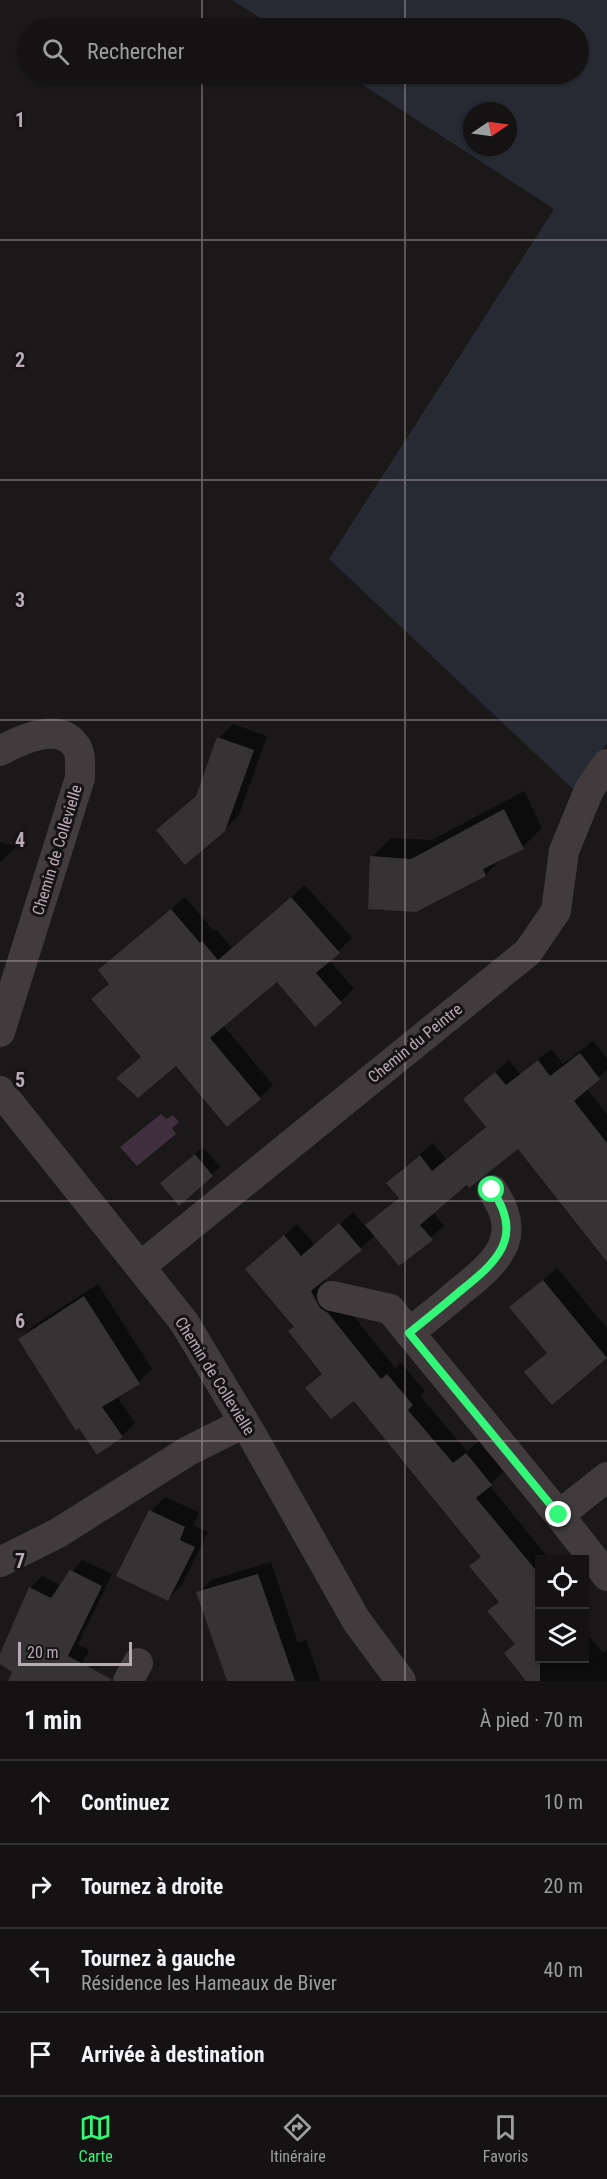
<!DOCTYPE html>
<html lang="fr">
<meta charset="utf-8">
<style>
body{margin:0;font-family:"Roboto Condensed",sans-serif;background:#1d1b1b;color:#f1f3f6}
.controls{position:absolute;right:18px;bottom:18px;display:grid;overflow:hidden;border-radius:0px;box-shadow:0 2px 4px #0004}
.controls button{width:54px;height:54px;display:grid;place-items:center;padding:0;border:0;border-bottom:2px solid #333232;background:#141212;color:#f1f3f6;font:30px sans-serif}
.compass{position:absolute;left:463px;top:102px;width:54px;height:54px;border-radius:50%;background:#141212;box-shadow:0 2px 4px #0004;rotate:77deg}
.scale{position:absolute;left:18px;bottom:15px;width:114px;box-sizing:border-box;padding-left:6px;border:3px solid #baaab4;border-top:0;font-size:16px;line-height:21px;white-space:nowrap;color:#baaab4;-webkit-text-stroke:4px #151313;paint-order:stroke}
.stop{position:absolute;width:18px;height:18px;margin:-14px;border:4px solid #34f679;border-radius:50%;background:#fff}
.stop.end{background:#34f679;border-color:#fff;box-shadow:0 2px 6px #0008}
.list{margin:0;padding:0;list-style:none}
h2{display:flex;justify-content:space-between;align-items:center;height:78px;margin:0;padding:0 24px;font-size:26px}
h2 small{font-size:20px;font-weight:400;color:#9d9e9f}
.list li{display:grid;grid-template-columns:39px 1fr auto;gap:18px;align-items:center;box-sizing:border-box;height:84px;padding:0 24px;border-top:2px solid #333232}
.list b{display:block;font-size:22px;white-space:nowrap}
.list p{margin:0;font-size:20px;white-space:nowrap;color:#9d9e9f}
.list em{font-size:20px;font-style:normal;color:#9d9e9f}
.icon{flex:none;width:33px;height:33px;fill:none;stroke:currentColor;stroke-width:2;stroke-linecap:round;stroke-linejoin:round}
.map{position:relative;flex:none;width:607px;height:1681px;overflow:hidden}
.search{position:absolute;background:#141212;box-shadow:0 2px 4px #0004;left:18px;right:18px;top:18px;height:66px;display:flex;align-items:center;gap:15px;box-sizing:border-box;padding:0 21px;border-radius:33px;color:#9d9e9f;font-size:22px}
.sheet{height:414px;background:#141212}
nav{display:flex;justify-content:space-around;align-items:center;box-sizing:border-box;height:84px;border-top:2px solid #333232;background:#141212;font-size:16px;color:#9d9e9f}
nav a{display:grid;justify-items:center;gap:3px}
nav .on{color:#34f679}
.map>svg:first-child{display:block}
.green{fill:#272a32;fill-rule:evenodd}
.water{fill:#402f3e}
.shadow{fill:#0007}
.building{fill:#363334}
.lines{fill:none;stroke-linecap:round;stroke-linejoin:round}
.minor{stroke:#413b3e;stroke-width:30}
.route{stroke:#34f679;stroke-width:8}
.grid{fill:none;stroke:#baaab4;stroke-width:1.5;stroke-opacity:0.55}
.labels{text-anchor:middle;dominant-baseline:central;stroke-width:6;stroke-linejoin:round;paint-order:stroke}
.street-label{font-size:16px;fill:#baaab4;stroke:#151313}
.grid-label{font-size:20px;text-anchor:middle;font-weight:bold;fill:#baaab4;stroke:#151313;stroke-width:6;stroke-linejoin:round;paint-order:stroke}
</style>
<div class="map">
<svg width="607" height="1681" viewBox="0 0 607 1681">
<rect width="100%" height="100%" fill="#1a1818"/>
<!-- green -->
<path class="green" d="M232 0H607V743L575 791 329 559 554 209 346 74H578V28H276ZM472 111H508V147H472Z"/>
<!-- water -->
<path class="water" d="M161 1114 166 1119 173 1115 179 1122 172 1128 176 1134 137 1166 120 1147Z"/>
<!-- shadow -->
<path class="shadow" d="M233 724 267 736 239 815 224 830H158L198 794 219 738Z
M524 791 542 828 523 847 503 857 485 875 372 857 391 838 432 840Z
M0 842 17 846 0 862Z
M305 885 352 938 329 960 354 989 315 1025 277 980 223 1025 273 1085 260 1098 176 1064 118 1078 142 1056 93 999 110 983 100 970 185 897 214 931 216 929 232 948Z
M593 1041 607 1059V1070L586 1088 607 1114V1226L519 1147 433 1212 444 1226 399 1264 376 1235 324 1279 328 1289 341 1300 395 1368 401 1363 425 1391 420 1396 467 1451 479 1441 504 1471 489 1485 550 1560H540V1658H584V1630L603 1653 607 1649V1681H528L506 1653 516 1643 489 1611 500 1601 471 1566 482 1556 354 1399 307 1388 323 1373 295 1326 247 1269 297 1224 315 1245 353 1212 366 1227 399 1197 388 1183 401 1170 433 1143 446 1159 487 1126 465 1099 509 1060 520 1074 551 1049 563 1064Z
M203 1147 220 1167 179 1203 170 1175Z
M557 1268 607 1328V1358L552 1402 526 1372 548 1352 511 1307Z
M98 1284 152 1369 139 1382 117 1396 135 1423 122 1436 20 1339 33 1326Z
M165 1497 199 1512 193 1525 208 1532 182 1585 168 1599 151 1511Z
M82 1560 112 1574 78 1644 89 1650 73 1681H9L14 1671 0 1662 30 1588 42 1576 61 1586Z
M271 1562 298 1643 306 1640 321 1681H227L198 1593 211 1580Z"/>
<!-- building -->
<path class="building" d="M217 737 254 750 225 831 185 865 156 830 196 796Z
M504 809 524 849 483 869 486 876 416 912 368 909 370 856 411 859Z
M291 897 340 953 316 973 342 1003 315 1027 277 982 210 1038 261 1099 227 1127 176 1066 138 1098 116 1078 141 1057 91 999 109 984 98 970 171 909 200 943 202 941 218 960Z
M580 1053 600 1079 574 1101 607 1143V1262L518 1149 469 1188 467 1185 420 1225 433 1240 399 1266 365 1225 399 1198 386 1183 420 1155 432 1171 486 1127 463 1099 495 1072 506 1085 538 1060 550 1076Z
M195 1154 213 1176 179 1206 160 1183Z
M339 1223 362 1250 311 1291 320 1308 328 1313 381 1379 387 1374 413 1405 408 1410 453 1463 466 1453 492 1485 476 1498 540 1575V1681H526L504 1653 515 1644 487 1611 499 1602 469 1566 481 1557 354 1401 331 1419 305 1388 322 1374 288 1331 294 1327 245 1269 284 1235 301 1256Z
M543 1280 607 1358 552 1405 524 1372 547 1353 509 1307Z
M84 1296 140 1384 102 1407 123 1437 97 1455 79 1428 76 1431 18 1339Z
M149 1510 185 1527 180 1540 195 1547 168 1601 116 1576Z
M70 1570 102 1586 68 1656 111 1679V1681H8L12 1672 0 1664V1654L29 1587 51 1598Z
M258 1574 295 1681H227L196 1592Z"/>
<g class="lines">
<!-- minor -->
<path class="minor" d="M0 751C18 741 58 721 75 745 82 753 80 768 80 778L0 1032
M0 1091 184 1322 253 1437 356 1620 401 1681
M141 1266 528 952 556 911 564 851 589 790 607 764
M332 1296 390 1309 559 1515 607 1477
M409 1333C426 1319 443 1306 459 1292 497 1262 525 1237 492 1190
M559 1515 607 1576
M0 1562 58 1533 188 1451 244 1423
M128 1681 138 1663"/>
</g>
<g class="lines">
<!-- route -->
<path class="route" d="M492 1190C525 1237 497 1262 459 1292 443 1306 426 1319 409 1333L559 1515"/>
</g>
<!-- grid -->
<path class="grid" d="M202 0V28M405 0V28M202 74V1681M405 74V1681M0 240H607M0 480H607M0 720H607M0 961H607M0 1201H607M0 1441H607"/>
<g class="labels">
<!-- street labels -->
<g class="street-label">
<text transform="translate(57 850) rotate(-73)">Chemin de Collevielle</text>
<text transform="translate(415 1043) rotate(-39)">Chemin du Peintre</text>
<text transform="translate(215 1376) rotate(58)">Chemin de Collevielle</text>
</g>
</g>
<g class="grid-label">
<text x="20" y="127">1</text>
<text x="20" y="367">2</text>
<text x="20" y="607">3</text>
<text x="20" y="847">4</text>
<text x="20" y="1087">5</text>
<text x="20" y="1328">6</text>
<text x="20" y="1568">7</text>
</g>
</svg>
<div class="controls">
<button><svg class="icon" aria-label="locate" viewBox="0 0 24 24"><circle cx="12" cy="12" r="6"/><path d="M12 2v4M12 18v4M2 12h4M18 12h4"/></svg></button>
<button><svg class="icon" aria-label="layers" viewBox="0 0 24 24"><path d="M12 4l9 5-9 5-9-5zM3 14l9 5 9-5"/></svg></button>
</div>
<svg class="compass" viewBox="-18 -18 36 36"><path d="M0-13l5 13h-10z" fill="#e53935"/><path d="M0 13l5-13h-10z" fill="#9d9e9f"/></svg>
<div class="scale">20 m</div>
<div class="stop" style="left:492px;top:1190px"></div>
<div class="stop end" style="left:559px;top:1515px"></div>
<div class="search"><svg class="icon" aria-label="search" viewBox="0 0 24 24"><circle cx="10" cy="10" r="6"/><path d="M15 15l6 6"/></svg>Rechercher</div>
</div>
<section class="sheet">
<h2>1 min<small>À pied · 70 m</small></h2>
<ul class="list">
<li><svg class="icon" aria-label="ahead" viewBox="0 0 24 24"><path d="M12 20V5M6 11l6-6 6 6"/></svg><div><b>Continuez</b></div><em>10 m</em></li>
<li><svg class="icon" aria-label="right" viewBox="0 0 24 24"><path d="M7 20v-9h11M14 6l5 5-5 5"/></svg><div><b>Tournez à droite</b></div><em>20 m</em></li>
<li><svg class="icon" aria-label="left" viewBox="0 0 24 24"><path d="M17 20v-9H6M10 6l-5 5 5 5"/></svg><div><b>Tournez à gauche</b><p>Résidence les Hameaux de Biver</p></div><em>40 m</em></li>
<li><svg class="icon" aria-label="arrive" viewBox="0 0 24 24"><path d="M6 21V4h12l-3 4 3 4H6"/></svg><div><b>Arrivée à destination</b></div></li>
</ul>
</section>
<nav>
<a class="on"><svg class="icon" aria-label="map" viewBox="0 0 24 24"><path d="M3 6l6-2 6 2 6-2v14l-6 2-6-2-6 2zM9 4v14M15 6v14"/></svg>Carte</a>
<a><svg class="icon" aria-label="directions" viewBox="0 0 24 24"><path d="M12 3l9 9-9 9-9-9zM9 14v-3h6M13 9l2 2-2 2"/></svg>Itinéraire</a>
<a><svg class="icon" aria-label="saved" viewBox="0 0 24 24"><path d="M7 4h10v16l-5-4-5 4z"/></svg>Favoris</a>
</nav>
